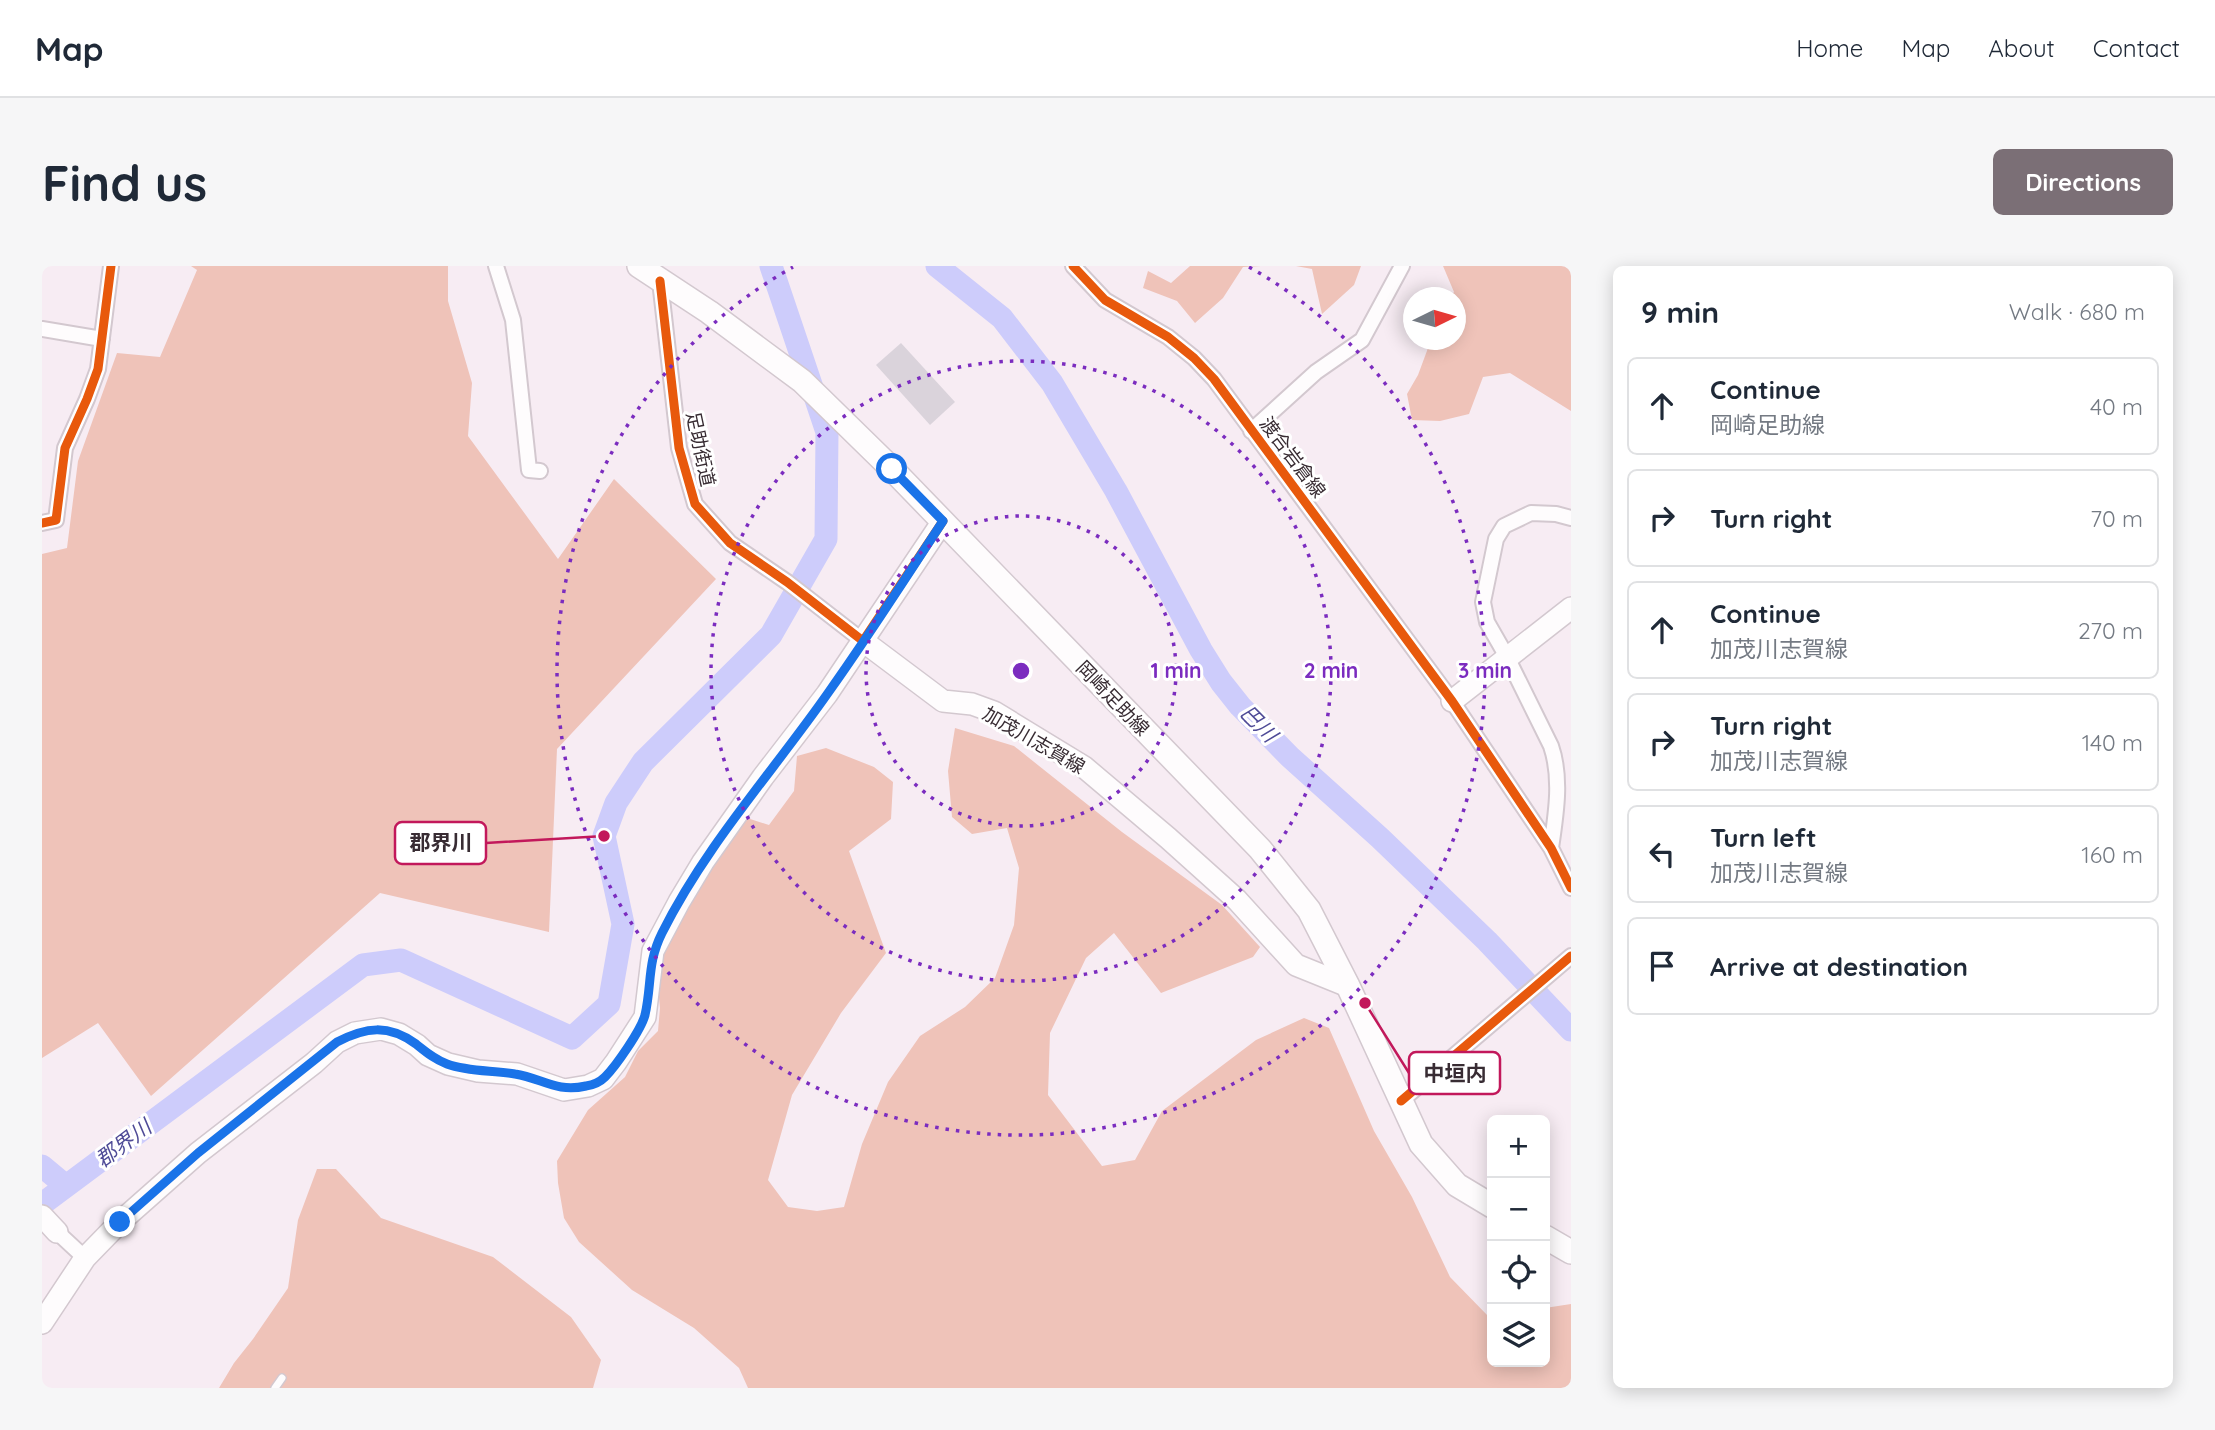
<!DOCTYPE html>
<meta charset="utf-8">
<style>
body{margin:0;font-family:Quicksand,"Noto Sans JP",sans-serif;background:#f6f6f7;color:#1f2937}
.controls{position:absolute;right:21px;bottom:21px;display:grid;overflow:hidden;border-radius:10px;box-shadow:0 4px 18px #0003}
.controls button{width:63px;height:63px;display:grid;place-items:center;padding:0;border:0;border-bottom:2px solid #e0e1e3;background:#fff;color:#1f2937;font:35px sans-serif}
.compass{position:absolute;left:1361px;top:21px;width:63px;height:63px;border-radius:50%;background:#fff;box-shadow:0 4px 18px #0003;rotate:85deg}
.stop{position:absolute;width:21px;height:21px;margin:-16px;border:5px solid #1a73e8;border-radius:50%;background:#fff}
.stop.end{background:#1a73e8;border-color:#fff;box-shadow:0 2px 7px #0008}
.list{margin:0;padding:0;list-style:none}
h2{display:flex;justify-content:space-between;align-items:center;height:91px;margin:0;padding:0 28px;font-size:30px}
h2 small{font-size:23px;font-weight:400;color:#747a83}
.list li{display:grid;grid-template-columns:46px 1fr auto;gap:21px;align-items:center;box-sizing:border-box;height:98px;margin:0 14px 14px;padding:0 14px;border:2px solid #e0e1e3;border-radius:10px}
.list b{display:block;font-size:26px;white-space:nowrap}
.list p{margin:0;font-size:23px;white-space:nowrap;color:#747a83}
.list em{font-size:23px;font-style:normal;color:#747a83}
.icon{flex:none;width:38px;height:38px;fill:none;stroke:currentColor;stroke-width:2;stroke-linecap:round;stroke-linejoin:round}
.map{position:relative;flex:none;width:1529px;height:1122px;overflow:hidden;border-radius:10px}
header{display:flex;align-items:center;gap:42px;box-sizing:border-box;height:98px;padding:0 35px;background:#fff;border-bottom:2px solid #e0e1e3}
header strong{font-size:33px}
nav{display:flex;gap:38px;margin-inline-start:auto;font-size:24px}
.intro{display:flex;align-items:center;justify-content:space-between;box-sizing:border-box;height:168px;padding:0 42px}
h1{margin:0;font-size:49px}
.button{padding:18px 32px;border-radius:10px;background:#7b6f76;color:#fff;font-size:24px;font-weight:700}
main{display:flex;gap:42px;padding:0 42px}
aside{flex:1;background:#fff;border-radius:10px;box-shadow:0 4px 18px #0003}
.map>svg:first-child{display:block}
.forest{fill:#efc3b9}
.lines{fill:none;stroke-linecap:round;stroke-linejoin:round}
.river{stroke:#cdccfb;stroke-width:23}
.building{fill:#dad3db}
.lane-casing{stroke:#d3c8cf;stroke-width:10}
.street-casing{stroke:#d3c8cf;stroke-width:18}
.secondary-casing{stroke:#d3c8cf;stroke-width:24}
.primary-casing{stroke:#d3c8cf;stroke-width:26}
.lane{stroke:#fefcfd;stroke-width:7}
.street{stroke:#fefcfd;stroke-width:14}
.secondary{stroke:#fefcfd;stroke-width:21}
.primary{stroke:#fefcfd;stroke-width:23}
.cycleway-casing{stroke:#fff;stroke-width:13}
.cycleway{stroke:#e8590c;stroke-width:9}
.route{stroke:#1a73e8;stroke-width:9}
.ring{fill:none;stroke:#7b2cbf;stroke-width:3.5;stroke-dasharray:3.5 7}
.labels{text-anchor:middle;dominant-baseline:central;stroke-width:6;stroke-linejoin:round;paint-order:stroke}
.street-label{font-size:19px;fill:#382c33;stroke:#fff}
.water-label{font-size:21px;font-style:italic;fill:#4f4b97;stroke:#fff}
.centre{fill:#7b2cbf;stroke:#fff;stroke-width:3.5}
.ring-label{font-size:21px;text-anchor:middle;font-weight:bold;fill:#7b2cbf;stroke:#fff;stroke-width:6;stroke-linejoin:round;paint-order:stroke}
.leader{fill:none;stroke:#c2185b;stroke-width:2.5}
.callout-dot{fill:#c2185b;stroke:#fff;stroke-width:2.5}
.callout{fill:#fff;stroke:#c2185b;stroke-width:2.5}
.callout-label{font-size:21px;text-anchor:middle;font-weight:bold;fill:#382c33}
</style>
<header>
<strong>Map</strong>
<nav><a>Home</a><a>Map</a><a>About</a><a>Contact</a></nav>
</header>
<div class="intro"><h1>Find us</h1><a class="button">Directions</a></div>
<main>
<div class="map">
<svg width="1529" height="1122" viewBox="0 0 1529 1122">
<rect width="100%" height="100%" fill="#f7ecf3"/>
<!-- forest -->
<path class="forest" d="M149 0H406V35L430 117 426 170 516 293 572 213 674 313 515 483 507 666 338 627 109 830 56 757 0 792V288L25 282 36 195 75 87 118 91 155 4Z
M1148 0H1219L1201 1 1181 32 1153 57 1135 35 1101 22 1106 5 1129 17Z
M1254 0H1319L1312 19 1280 48 1270 3Z
M1401 0H1529V145L1468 107 1441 111 1427 148 1398 155 1370 154 1365 128 1376 109 1389 74H1414V32L1409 31 1412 26Z
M913 462 972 480 1080 566 1180 639 1218 681 1211 691 1119 727 1072 667 1044 692 1008 767 1006 829 1060 900 1093 894 1120 845 1214 774 1262 752 1287 762 1332 865 1370 931 1408 1011 1446 1050 1450 1049V1096H1503V1042L1529 1038V1122H706L697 1102 652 1062 590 1024 537 976 522 952 516 917 515 895 546 844 583 811 596 785 616 765 618 742 614 701 668 598 705 552 727 559 752 525 755 490 784 482 832 501 851 516 849 553 807 585 844 687 799 747 750 829 726 914 746 941 775 945 802 941 820 878 846 816 878 770 923 741 953 712 972 659 977 602 965 562 930 568 910 551 906 505Z
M275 903H294L339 952 451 991 529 1051 559 1094 551 1122H177L192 1097 211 1073 246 1022 256 954Z"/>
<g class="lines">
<!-- river -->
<path class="river" d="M895 0 960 52 1010 117 1074 225 1159 384 1179 416 1198 440 1248 491 1338 572 1445 675 1529 764
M0 900 24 920
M0 938 321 699 359 694 530 772 567 738 581 658 562 570 574 537 601 496 729 369 784 273 785 166 729 0"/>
</g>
<!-- building -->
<path class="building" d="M859 77 913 136 888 159 834 99Z"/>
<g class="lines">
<!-- lane casing -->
<g class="lane-casing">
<path id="lane" d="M233 1122 240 1112"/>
</g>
<!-- street casing -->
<g class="street-casing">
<path id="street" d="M454 0 471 54 487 204 498 205
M1031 0 1063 34 1126 71 1152 92 1172 113 1410 435 1509 582 1529 622
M618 15 637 182 653 238 688 277 745 316 821 375
M0 63 60 73
M1209 165 1274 106 1320 74 1360 0
M0 257 14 254 23 182 45 133 56 103 69 0
M1509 582C1514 548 1520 512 1509 480L1465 391 1445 356 1441 336 1454 273 1462 260 1489 247 1514 248 1529 252
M1359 835 1529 690
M15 966 43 992"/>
</g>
<!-- secondary casing -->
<g class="secondary-casing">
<path id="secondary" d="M821 375 901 435 930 438 952 446 1042 501 1126 572 1195 634 1254 699 1306 720
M1410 435 1529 342
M0 950 15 966
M0 1057 43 992 78 956 156 887 272 797 295 776 313 767 339 763 357 768 375 779 386 789 406 798 436 805 475 808 522 824 546 820 561 813 574 796 603 751 611 685 637 636 661 596 721 511 785 428 901 255"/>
</g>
<!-- primary casing -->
<g class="primary-casing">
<path id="primary" d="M597 0 667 46 760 115 850 203 1218 583 1267 644 1306 720 1379 878 1415 919 1450 940
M1503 971 1529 986"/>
</g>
<!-- lane -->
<use href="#lane" class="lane"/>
<!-- street -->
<use href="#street" class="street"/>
<!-- secondary -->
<use href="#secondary" class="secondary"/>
<!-- primary -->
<use href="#primary" class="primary"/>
<!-- cycleway casing -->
<g class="cycleway-casing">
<path id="cycleway" d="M1031 0 1063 34 1126 71 1152 92 1172 113 1410 435 1509 582 1529 622
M618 15 637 182 653 238 688 277 745 316 821 375 901 255
M0 257 14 254 23 182 45 133 56 103 69 0
M1359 835 1529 690"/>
</g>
<!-- cycleway -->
<use href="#cycleway" class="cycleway"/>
</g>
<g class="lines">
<!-- route -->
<path class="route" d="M78 956 156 887 295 776C324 761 346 758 374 778 384 786 392 793 405 798 427 806 450 804 473 808 500 812 514 827 544 820 551 819 558 816 563 811 574 800 599 764 603 749 610 718 605 697 620 667 664 579 730 507 786 427 826 371 863 313 901 255L850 203"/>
</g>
<!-- distance rings -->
<g class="ring">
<circle cx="979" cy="405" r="155"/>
<circle cx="979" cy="405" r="310"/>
<path d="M1207 1A464 464 0 1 1 751 1"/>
</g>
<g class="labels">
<!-- street labels -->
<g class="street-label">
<text transform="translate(659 183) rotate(78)">足助街道</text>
<text transform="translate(1251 191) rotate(53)">渡合岩倉線</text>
<text transform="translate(1071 432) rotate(46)">岡崎足助線</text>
<text transform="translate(992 474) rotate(30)">加茂川志賀線</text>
</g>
<!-- water labels -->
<g class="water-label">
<text transform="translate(1217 457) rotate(45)">巴川</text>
<text transform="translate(81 877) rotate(-37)">郡界川</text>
</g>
</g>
<circle cx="979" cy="405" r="10" class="centre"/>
<g class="ring-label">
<text x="1134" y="412">1 min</text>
<text x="1289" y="412">2 min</text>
<text x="1443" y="412">3 min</text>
</g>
<!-- callouts -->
<path class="leader" d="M562 570L444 577M1323 737L1367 807"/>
<g class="callout-dot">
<circle cx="562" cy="570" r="7"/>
<circle cx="1323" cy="737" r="7"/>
</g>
<g class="callout">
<rect x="353" y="556" width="91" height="42" rx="7"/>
<rect x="1367" y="786" width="91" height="42" rx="7"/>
</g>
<g class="callout-label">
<text x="399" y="584">郡界川</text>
<text x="1413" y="815">中垣内</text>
</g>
</svg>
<div class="controls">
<button>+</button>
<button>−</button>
<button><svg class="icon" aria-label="locate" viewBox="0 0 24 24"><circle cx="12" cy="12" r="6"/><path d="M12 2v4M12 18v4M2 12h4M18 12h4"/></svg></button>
<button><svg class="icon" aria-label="layers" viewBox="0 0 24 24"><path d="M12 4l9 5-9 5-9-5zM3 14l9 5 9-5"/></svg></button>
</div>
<svg class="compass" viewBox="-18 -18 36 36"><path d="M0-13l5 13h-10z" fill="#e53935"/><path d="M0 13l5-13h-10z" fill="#747a83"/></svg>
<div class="stop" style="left:850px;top:203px"></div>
<div class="stop end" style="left:78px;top:956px"></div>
</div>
<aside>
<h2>9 min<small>Walk · 680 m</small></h2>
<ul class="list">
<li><svg class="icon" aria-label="ahead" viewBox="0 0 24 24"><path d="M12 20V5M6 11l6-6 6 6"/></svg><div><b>Continue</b><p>岡崎足助線</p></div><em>40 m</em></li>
<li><svg class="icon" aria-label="right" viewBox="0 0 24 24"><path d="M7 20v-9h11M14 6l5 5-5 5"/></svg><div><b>Turn right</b></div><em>70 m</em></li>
<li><svg class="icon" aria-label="ahead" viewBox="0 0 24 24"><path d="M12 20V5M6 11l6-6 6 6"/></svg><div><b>Continue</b><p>加茂川志賀線</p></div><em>270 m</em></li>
<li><svg class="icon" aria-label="right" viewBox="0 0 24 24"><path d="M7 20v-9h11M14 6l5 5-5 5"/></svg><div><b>Turn right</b><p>加茂川志賀線</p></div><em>140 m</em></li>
<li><svg class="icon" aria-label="left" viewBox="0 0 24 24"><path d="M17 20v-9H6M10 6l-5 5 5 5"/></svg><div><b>Turn left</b><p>加茂川志賀線</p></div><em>160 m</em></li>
<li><svg class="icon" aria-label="arrive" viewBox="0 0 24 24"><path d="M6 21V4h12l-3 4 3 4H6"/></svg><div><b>Arrive at destination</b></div></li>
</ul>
</aside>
</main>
